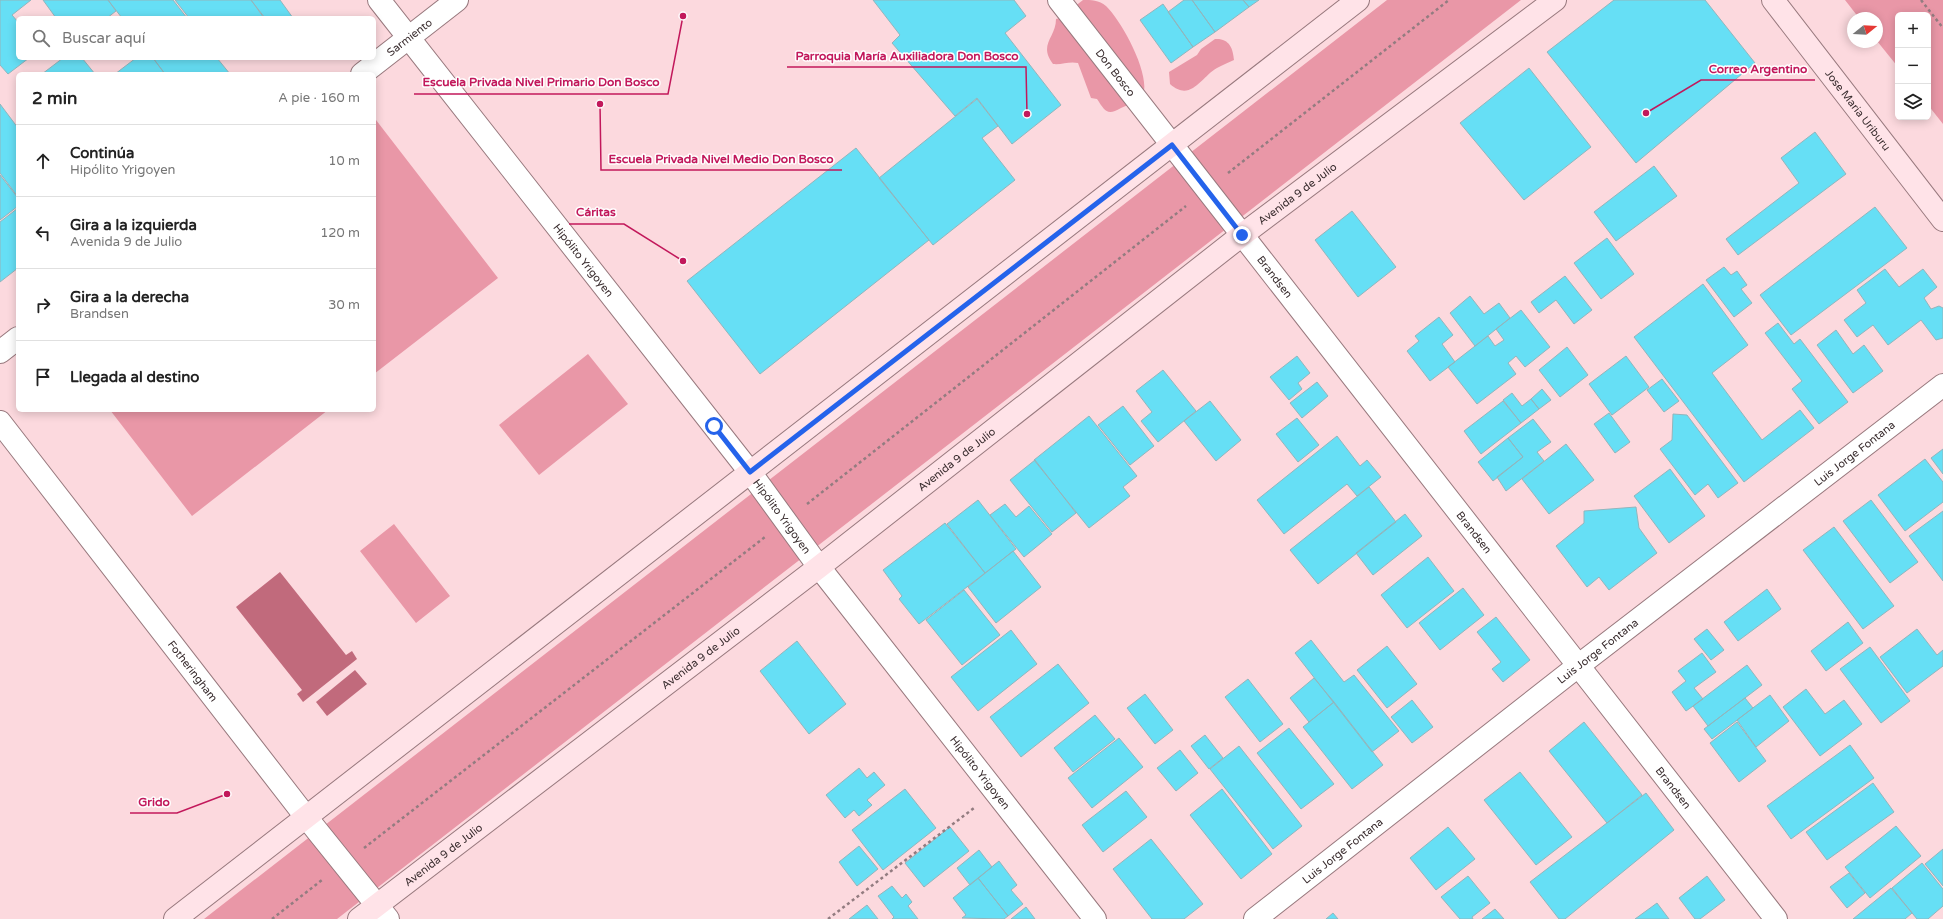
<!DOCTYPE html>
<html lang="es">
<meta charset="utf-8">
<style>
body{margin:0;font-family:"Varela Round",sans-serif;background:#f2f2f2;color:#222}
.controls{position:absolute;right:12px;top:12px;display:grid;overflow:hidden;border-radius:6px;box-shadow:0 2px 10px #0003}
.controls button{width:36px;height:36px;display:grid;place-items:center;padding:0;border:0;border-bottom:1px solid #e0e0e0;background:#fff;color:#222;font:20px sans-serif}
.compass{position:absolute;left:1847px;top:12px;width:36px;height:36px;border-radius:50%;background:#fff;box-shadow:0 2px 10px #0003;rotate:72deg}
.stop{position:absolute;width:12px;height:12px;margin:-9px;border:3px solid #2563eb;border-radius:50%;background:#fff}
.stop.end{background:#2563eb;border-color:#fff;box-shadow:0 1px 4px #0008}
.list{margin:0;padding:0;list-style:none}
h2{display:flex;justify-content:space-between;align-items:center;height:52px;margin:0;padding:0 16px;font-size:17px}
h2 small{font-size:13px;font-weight:400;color:#767676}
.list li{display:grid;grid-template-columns:26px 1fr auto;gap:12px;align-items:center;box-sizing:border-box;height:72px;padding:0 16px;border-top:1px solid #e0e0e0}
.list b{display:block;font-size:15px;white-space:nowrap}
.list p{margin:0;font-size:13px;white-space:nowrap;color:#767676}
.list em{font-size:13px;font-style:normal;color:#767676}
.icon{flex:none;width:22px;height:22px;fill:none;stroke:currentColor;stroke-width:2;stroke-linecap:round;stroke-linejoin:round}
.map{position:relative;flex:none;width:1943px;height:919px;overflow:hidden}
.search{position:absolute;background:#fff;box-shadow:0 2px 10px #0003;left:16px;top:16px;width:360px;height:44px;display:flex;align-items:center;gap:10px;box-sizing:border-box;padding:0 14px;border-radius:6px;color:#767676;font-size:15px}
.panel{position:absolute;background:#fff;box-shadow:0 2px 10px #0003;left:16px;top:72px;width:360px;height:340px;border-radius:6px}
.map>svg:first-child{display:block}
.green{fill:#e997a7}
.water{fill:#c16a7c}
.building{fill:#66dff5;stroke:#92b5bc}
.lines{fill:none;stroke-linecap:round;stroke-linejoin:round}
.street-casing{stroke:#98797e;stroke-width:24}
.secondary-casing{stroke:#98797e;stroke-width:24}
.path{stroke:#937c80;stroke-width:2.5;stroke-dasharray:3 3;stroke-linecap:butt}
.street{stroke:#fff;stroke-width:22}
.secondary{stroke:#ffe3e8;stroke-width:22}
.route{stroke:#2563eb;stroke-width:5}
.labels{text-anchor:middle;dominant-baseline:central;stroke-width:3;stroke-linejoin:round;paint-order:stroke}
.street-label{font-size:11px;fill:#392c2e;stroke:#fff}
.leader{fill:none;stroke:#c2185b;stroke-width:1.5}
.callout-dot{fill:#c2185b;stroke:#fff;stroke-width:1.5}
.callout-label{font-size:12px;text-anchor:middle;font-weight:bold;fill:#c2185b;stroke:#fff;stroke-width:3;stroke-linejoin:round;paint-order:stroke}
</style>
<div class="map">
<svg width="1943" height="919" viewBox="0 0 1943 919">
<rect width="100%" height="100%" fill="#fcd9de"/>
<!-- green -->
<path class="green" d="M1083 0C1091 0 1099 0 1106 6 1121 20 1151 74 1143 95 1140 104 1128 104 1121 108 1107 116 1105 111 1097 99L1091 98 1078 63C1069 61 1062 65 1053 64 1038 44 1056 38 1056 19L1060 18Z
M1387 0H1521L337 919H204Z
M1845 0H1943V124L1928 105V15H1898V67L1877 41V18H1859Z
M1215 39C1229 38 1233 48 1234 60 1228 63 1222 65 1217 68 1202 76 1191 103 1170 84L1169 72 1197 55 1201 49Z
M376 120 498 278 374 374V121Z
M588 354 628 404 539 475 499 425Z
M110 410H328L192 516Z
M394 524 450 596 416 623 360 551Z"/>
<!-- water -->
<path class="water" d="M280 572 346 655 352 651 357 659 303 702 297 694 302 690 236 607Z
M355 670 367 684 327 716 316 702Z"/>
<!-- building -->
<path class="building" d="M0 0H31L12 15 18 22V58H29L8 74 0 65Z
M43 0H108L116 11 107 18H56Z
M108 0H173L187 18H122Z
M175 0H251L264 18H189Z
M251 0H280L293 18H265Z
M873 0H1014L1026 16 1005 33 1061 105 1012 144 977 98 955 116 892 43 900 35Z
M1184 0H1192L1215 32 1193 47 1168 12Z
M1192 0H1243L1249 7 1215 32Z
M1243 0H1259L1249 7Z
M1614 0H1705L1755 63 1636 163 1547 52Z
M1163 4 1193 47 1171 63 1140 20Z
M63 58H82L95 74H42Z
M136 58H153L165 74H115Z
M153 58H217L230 74H165Z
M1529 68 1591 147 1524 200 1460 123Z
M977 99 998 126 982 138 1015 180 933 245 879 178Z
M0 104 18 128V197L0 173Z
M1815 132 1846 174 1738 255 1726 239 1799 183 1781 158Z
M856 148 929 240 760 374 687 281Z
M1654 166 1677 196 1616 241 1594 212Z
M0 175 18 198V206L0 220Z
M1875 207 1907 248 1791 335 1760 295Z
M18 208V268L0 282V222Z
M1352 211 1396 267 1358 297 1315 240Z
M1607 238 1634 274 1601 299 1574 263Z
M1724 267 1731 275 1737 271 1747 285 1741 289 1752 303 1734 317 1706 280Z
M1885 269 1899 287 1923 269 1937 287 1924 298 1931 309 1939 306 1943 308V338L1936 340 1921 320 1888 345 1873 325 1857 337 1844 320 1866 303 1857 290Z
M1565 276 1592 310 1574 324 1556 300 1539 313 1531 302Z
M1703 284 1748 345 1712 373 1762 440 1800 410 1814 428 1744 482 1634 337Z
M1470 296 1484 314 1499 303 1510 318 1475 346 1450 313Z
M1521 310 1550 347 1525 367 1516 356 1508 363 1516 374 1477 404 1448 367 1488 336 1495 346 1504 340 1496 329Z
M1439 317 1453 335 1442 344 1455 362 1430 381 1407 351 1419 341 1415 336Z
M1778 323 1794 344 1800 339 1848 402 1819 424 1792 389 1802 381 1765 333Z
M1836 330 1853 354 1864 345 1883 371 1853 393 1817 345Z
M1567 347 1588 375 1560 397 1539 370Z
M1297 356 1310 373 1298 383 1302 389 1289 400 1270 377Z
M1626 356 1649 387 1612 415 1589 384Z
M1163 370 1196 411 1158 442 1141 421 1152 412 1136 391Z
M1662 379 1679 401 1664 412 1647 390Z
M1317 382 1328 396 1302 418 1290 403Z
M1542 389 1551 400 1539 409 1531 399Z
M1512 393 1522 406 1531 399 1539 409 1521 423 1503 400Z
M1210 401 1241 440 1216 461 1184 421Z
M1503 401 1521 423 1481 454 1464 431Z
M1123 406 1154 446 1130 465 1098 425Z
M1609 413 1630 442 1615 453 1594 424Z
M1673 414 1687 415 1738 483 1718 498 1708 484 1695 495 1660 449 1672 440Z
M1089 416 1137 476 1123 487 1130 496 1089 528 1034 460Z
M1297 418 1319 445 1298 462 1276 434Z
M1533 419 1551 442 1537 452 1544 461 1506 491 1497 477 1523 457 1508 438Z
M1337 436 1360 466 1367 460 1381 477 1357 496 1347 484 1284 534 1257 500Z
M1508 438 1523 457 1493 481 1478 462Z
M1566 444 1594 480 1549 514 1522 479Z
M1943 449V474L1931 458Z
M1925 459 1943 482V502L1905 531 1878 495Z
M1035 460 1076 513 1052 532 1010 480Z
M1670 469 1705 516 1669 543 1634 496Z
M1369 487 1396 522 1318 584 1290 550Z
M978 500 1016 549 985 573 947 524Z
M1871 500 1918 562 1890 583 1843 521Z
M1005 504 1016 517 1029 506 1052 534 1024 557 990 515Z
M1636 507 1639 528 1657 553 1609 590 1599 577 1587 587 1556 546 1584 523V511Z
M1943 511V581L1909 536Z
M1405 514 1422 536 1373 575 1356 553Z
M945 523 985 573 919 624 899 599 902 596 883 570Z
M1834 527 1894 606 1863 629 1803 550Z
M1013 551 1041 587 996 623 968 587Z
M1428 557 1454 591 1407 628 1381 595Z
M1463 588 1484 615 1440 650 1419 623Z
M1767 589 1781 609 1738 641 1724 622Z
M964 590 1000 635 962 665 926 620Z
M1496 617 1530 660 1503 682 1492 669 1501 662 1477 632Z
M1848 622 1863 643 1826 671 1811 651Z
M1707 629 1724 650 1711 660 1694 639Z
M1917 629 1937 655 1943 650V666L1907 693 1880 657Z
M1011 630 1037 664 978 711 951 677Z
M1311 640 1344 682 1354 675 1399 731 1372 752 1295 653Z
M797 641 846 704 809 734 760 671Z
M1387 646 1417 684 1387 708 1357 670Z
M1870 647 1910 701 1881 723 1840 669Z
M1702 653 1716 672 1694 688 1703 699 1686 711 1672 692 1686 681 1678 671Z
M1058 664 1089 703 1021 757 990 717Z
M1747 665 1762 685 1708 726 1693 706Z
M1314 678 1334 702 1309 722 1290 698Z
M1248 679 1283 724 1260 742 1225 697Z
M1806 689 1825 714 1844 700 1862 724 1820 756 1783 707Z
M1145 694 1173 730 1155 744 1127 708Z
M1770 695 1789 721 1756 747 1737 720Z
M1745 698 1753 708 1712 739 1704 729Z
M1412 700 1433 727 1412 743 1391 717Z
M1334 702 1383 765 1352 789 1303 727Z
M1095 715 1115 739 1073 772 1054 748Z
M1584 722 1642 795 1607 823 1549 751Z
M1737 722 1766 761 1739 782 1710 743Z
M1289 728 1334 784 1301 809 1257 753Z
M1205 735 1223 758 1209 769 1191 746Z
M1119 738 1143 767 1092 808 1068 778Z
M1850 745 1874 778 1791 839 1767 806Z
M1239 746 1302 826 1273 849 1210 769Z
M1180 750 1198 773 1176 791 1157 768Z
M859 768 867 778 874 772 885 785 867 800 872 805 859 816 854 810 845 818 826 795Z
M1520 772 1572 837 1536 865 1484 800Z
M1873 783 1894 812 1827 860 1806 832Z
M905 789 936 828 883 870 852 830Z
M1222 789 1272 854 1241 879 1190 815Z
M1126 791 1147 817 1103 852 1082 825Z
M1646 793 1674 830 1565 919H1559L1530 882Z
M1896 826 1921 856 1870 898 1845 867Z
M950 827 969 851 924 887 905 863Z
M1448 827 1475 859 1436 890 1410 858Z
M1151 839 1203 904 1184 919H1152L1113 869Z
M859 846 878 869 857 886 839 862Z
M1943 849V886L1925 864Z
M979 850 992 867 970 885 957 868Z
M999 861 1017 885 1011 890 1023 904 1008 916 978 878Z
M1922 863 1943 889V906L1928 919H1917L1892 888Z
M1849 873 1865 893 1847 908 1830 887Z
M1468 876 1490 903 1472 917 1473 919H1460L1441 897Z
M1707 876 1725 900 1700 919H1695L1679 898Z
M978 878 1008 916 1004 919 962 918 966 915 953 898Z
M892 886 902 898 906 894 912 902 908 906 918 919H892L894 917 878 896Z
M1891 888 1912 913 1905 919H1853Z
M1657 903 1669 919H1635Z
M867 905 878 919H849Z
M1026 907 1035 919H1011Z
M1495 909 1504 919H1482Z
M1333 913 1338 919H1326Z"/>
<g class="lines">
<!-- street casing -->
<g class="street-casing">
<g id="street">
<path id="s1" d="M379 0 750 472 819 567 1095 919"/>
<path id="s2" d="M1059 0 1776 919"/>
<path id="s3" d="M362 74 457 0"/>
<path d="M0 352 18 338"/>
<path id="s4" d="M0 422 306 817 388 919"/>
<path id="s5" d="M1255 919 1578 666 1943 385"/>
</g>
</g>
<!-- secondary casing -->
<g class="secondary-casing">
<g id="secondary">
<path id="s6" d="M1773 0 1943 220"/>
<path d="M175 919 1358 0"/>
<path id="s7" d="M359 919 819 567 1242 235 1555 0"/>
</g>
</g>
<!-- path -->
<path class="path" d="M1921 0 1943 28
M1228 173 1449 0
M807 504 1186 206
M364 848 765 537
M272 919 322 880
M828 919 974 808"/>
<!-- street -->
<use href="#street" class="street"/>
<!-- secondary -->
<use href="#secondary" class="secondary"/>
</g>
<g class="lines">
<!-- route -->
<path class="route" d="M714 426 750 472 1172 145 1242 235"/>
</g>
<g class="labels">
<!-- street labels -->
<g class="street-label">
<text stroke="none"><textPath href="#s3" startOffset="60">Sarmiento</textPath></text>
<text stroke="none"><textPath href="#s2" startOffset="92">Don Bosco</textPath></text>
<text stroke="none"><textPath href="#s6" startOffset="139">Jose Maria Uriburu</textPath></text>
<text stroke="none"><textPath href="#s7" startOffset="1186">Avenida 9 de Julio</textPath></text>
<text stroke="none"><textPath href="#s1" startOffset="331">Hipólito Yrigoyen</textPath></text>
<text stroke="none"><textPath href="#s2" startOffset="351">Brandsen</textPath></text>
<text stroke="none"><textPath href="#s5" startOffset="759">Luis Jorge Fontana</textPath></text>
<text stroke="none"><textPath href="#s7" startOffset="754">Avenida 9 de Julio</textPath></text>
<text stroke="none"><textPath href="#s1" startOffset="655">Hipólito Yrigoyen</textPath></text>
<text stroke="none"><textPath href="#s2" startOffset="675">Brandsen</textPath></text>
<text stroke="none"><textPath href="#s5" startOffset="435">Luis Jorge Fontana</textPath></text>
<text stroke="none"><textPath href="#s7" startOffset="430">Avenida 9 de Julio</textPath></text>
<text stroke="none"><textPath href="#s4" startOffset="315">Fotheringham</textPath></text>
<text stroke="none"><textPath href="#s1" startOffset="979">Hipólito Yrigoyen</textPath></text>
<text stroke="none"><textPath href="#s2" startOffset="999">Brandsen</textPath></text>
<text stroke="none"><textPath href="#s5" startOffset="111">Luis Jorge Fontana</textPath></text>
<text stroke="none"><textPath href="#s7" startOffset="106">Avenida 9 de Julio</textPath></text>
</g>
</g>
<!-- callouts -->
<path class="leader" d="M1027 114L1026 67H787M1646 113L1701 80H1815M683 16L668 94H414M600 104L601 170H842M683 261L624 224H569M227 794L177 813H130"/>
<g class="callout-dot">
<circle cx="1027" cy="114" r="4"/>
<circle cx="1646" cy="113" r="4"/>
<circle cx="683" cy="16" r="4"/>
<circle cx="600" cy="104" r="4"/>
<circle cx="683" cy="261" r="4"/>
<circle cx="227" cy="794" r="4"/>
</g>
<g class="callout-label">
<text x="907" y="60">Parroquia María Auxiliadora Don Bosco</text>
<text x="1758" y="73">Correo Argentino</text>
<text x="541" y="86">Escuela Privada Nivel Primario Don Bosco</text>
<text x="721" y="163">Escuela Privada Nivel Medio Don Bosco</text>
<text x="596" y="216">Cáritas</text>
<text x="154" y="806">Grido</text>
</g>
</svg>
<div class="controls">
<button>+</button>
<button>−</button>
<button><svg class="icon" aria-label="layers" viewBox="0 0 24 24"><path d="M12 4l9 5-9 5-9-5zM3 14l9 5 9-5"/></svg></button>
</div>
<svg class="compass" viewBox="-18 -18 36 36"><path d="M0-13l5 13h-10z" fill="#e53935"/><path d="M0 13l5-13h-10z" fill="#767676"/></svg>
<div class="stop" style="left:714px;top:426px"></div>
<div class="stop end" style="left:1242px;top:235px"></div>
<div class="search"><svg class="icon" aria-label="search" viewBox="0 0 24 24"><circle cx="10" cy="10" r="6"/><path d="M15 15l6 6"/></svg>Buscar aquí</div>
<section class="panel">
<h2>2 min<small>A pie · 160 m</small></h2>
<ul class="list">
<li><svg class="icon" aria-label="ahead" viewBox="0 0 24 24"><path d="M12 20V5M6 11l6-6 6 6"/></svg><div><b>Continúa</b><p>Hipólito Yrigoyen</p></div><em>10 m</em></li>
<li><svg class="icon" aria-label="left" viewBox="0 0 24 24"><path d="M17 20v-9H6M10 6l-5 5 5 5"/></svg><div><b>Gira a la izquierda</b><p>Avenida 9 de Julio</p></div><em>120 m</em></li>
<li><svg class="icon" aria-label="right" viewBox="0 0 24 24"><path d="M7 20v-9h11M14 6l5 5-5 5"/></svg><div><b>Gira a la derecha</b><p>Brandsen</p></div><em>30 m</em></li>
<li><svg class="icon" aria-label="arrive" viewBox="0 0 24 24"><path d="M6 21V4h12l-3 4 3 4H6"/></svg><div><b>Llegada al destino</b></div></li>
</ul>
</section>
</div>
